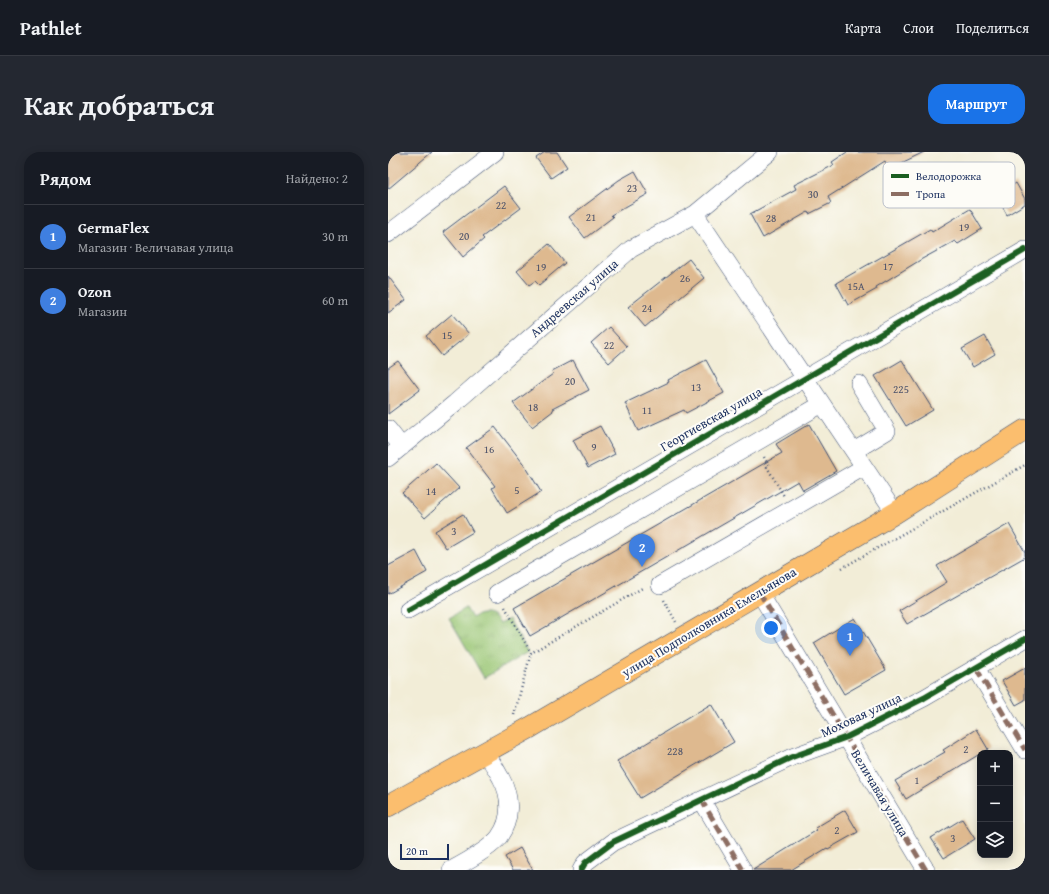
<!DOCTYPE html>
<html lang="ru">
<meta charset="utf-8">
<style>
body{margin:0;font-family:"Gentium Book Plus",serif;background:#242831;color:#f1f3f6}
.controls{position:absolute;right:12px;bottom:12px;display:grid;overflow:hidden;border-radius:8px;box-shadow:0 2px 10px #0003}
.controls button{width:36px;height:36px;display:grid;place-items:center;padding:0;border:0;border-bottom:1px solid #363941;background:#171b24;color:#f1f3f6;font:20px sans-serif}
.scale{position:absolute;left:12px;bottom:10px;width:49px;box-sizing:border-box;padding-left:4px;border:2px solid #1b2f5e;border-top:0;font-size:11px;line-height:14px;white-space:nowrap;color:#1b2f5e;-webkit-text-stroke:3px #fdfcf7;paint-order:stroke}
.you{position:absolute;left:383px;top:476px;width:14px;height:14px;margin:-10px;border:3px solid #fff;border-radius:50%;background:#1a73e8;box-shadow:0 0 0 6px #1a73e833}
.badge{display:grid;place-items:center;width:26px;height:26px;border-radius:50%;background:#1a73e8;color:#fff;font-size:13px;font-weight:700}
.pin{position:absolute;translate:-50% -33px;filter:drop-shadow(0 1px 2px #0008)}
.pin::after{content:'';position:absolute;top:21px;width:14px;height:12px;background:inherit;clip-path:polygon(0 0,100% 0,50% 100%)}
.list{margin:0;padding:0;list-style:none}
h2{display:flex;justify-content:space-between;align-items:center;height:52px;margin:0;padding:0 16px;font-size:17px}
h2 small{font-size:13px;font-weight:400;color:#9ea1a6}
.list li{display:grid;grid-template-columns:26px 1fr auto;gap:12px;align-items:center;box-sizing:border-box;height:64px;padding:0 16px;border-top:1px solid #363941}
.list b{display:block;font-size:15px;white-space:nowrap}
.list p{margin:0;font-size:13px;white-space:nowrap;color:#9ea1a6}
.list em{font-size:13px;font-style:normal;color:#9ea1a6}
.icon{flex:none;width:22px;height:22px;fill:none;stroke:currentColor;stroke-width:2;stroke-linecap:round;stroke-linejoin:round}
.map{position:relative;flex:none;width:637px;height:718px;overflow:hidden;border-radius:16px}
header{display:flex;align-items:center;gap:24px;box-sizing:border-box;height:56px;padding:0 20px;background:#171b24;border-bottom:1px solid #363941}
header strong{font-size:19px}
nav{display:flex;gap:22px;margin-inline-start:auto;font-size:14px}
.intro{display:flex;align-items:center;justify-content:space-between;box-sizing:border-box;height:96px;padding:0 24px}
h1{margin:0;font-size:28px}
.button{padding:10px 18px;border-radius:16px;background:#1a73e8;color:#fff;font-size:14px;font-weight:700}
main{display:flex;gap:24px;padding:0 24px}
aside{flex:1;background:#171b24;border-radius:16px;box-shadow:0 2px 10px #0003}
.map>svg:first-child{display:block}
.park{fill:url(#park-tufts);stroke:#5a7a69}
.building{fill:#deb98f}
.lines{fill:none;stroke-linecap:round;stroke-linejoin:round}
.minor-casing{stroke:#3b4c70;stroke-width:18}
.major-casing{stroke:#3b4c70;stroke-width:22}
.path{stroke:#3b4c70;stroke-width:2.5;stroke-dasharray:1 3;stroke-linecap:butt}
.minor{stroke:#fff;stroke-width:17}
.major{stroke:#fbbe6e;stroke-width:21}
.quiet{stroke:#8d6e63;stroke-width:5;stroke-dasharray:10 5;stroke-linecap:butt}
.cycleway-casing{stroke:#fdfcf7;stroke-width:8}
.cycleway{stroke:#1b5e20;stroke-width:6}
.labels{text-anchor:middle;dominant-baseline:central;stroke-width:4;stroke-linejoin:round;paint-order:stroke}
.number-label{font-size:11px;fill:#4c526a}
.street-label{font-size:13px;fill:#1b2f5e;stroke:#fdfcf7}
.key{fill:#fdfcf7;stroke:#b9bec9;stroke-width:1}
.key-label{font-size:11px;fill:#1b2f5e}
</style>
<header>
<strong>Pathlet</strong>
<nav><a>Карта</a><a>Слои</a><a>Поделиться</a></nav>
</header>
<div class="intro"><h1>Как добраться</h1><a class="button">Маршрут</a></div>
<main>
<aside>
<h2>Рядом<small>Найдено: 2</small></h2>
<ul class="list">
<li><span class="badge" style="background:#3f7fe0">1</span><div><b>GermaFlex</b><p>Магазин · Величавая улица</p></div><em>30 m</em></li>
<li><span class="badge" style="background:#3f7fe0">2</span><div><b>Ozon</b><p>Магазин</p></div><em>60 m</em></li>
</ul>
</aside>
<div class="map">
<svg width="637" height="718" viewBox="0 0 637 718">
<defs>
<pattern id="park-tufts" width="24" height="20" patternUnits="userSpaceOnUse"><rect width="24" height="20" fill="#9ac674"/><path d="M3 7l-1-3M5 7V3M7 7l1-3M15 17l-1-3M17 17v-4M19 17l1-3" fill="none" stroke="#84aa67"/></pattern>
</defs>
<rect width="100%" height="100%" fill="#fdfcf7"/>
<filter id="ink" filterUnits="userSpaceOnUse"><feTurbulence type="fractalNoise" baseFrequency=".025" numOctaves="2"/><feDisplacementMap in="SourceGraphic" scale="8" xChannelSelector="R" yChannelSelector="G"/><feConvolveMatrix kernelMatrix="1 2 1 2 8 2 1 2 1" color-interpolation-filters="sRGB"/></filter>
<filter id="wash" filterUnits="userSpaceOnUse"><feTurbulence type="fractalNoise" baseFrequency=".012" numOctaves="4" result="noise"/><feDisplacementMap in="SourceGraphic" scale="16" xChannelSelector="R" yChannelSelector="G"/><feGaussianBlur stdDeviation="0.9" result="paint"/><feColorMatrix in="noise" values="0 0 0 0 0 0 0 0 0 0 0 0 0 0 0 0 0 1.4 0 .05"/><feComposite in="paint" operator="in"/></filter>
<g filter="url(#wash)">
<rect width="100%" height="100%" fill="#f2edd7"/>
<!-- park -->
<path class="park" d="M78 456 84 466C95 459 105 461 111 472L121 467 140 500 96 526 61 466Z"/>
<g id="blocks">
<!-- building -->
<path class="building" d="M0 0H44L0 37Z
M157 0H169L179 15 163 26 148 6Z
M459 0H536L501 17 497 9 440 45 443 51 421 62 420 60 375 86 362 62 408 37 406 33 446 13 444 10Z
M247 19 260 42 223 63 225 65 197 86 181 65 231 28Z
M628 31 637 47V52L619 63 608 43Z
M116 34 133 56 94 85 96 87 75 105 55 80Z
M582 57 594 77 570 92 567 89 534 107 488 135 489 137 460 153 448 131 542 77 544 80Z
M161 92 177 111 151 133 147 129 141 133 129 119Z
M301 107 316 126 257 175 240 155Z
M0 124 18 148 0 161Z
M64 162 81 182 54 204 38 184Z
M221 175 239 195 221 211 203 191Z
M597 184 607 202 585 215 574 197Z
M185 208 201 238 164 257 165 259 144 275 125 251 165 222 164 219Z
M318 208 336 241 298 261 296 258 250 279 237 251 281 230 280 228Z
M514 208 545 258 518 274 487 224Z
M10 209 32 238 0 262V216Z
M421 272 448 319 415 338 410 329 142 484 126 456 394 301 388 292Z
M212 274 227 302 200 316 185 288Z
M107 275 138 315 153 340 119 361 104 336 107 334 78 296Z
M48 311 71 336 37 366 14 341Z
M75 362 85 380 58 396 47 379Z
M621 372 637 400V405L519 472 511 459 559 430 549 414Z
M28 399 39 420 0 442V414Z
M467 466 498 518 456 542 426 491Z
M637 516V548L628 553 614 529Z
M323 552 346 590 252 646 229 609Z
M588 577 600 597 518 647 507 629 557 600 555 598Z
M457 658 470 680 440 697 439 696 403 718H365L429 678 427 676Z
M574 667 587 687 556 706 543 686Z
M132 696 145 718H125L117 705Z"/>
</g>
</g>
<g filter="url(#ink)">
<use href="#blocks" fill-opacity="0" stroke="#3b4c70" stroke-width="1"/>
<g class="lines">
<!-- minor casing -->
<g class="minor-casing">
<path id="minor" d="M307 62 507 361
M0 82 107 0
M0 277 14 295
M466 299 499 279 471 232
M0 306 67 251 243 97 307 62 382 0
M272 433 476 315
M371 440 538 718
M109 441 434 252
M20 458 637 98
M588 516 637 598
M314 649 355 718
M63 718C76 711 103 696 111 685 124 667 123 644 113 626 108 618 104 607 95 602
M193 718 197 711 225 690 404 605 459 585 536 546 637 487"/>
</g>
<!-- major casing -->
<g class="major-casing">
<path id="major" d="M0 654 143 575 507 361 637 278"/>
</g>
<!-- path -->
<path class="path" d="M376 305 381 314 379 315 396 344
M454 416 637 313
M276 448 288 470
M117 455 143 501 256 435
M126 563 143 501"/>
<!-- minor -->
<use href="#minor" class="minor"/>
<!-- major -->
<use href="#major" class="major"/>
<!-- quiet -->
<path class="quiet" d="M371 440 538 718
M588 516 637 598
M316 647 314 649 355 718"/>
<!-- cycleway casing -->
<g class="cycleway-casing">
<path id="cycleway" d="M20 458 637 98
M193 718 197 711 225 690 404 605 459 585 536 546 637 487"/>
</g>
<!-- cycleway -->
<use href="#cycleway" class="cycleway"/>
</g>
</g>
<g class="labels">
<!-- number labels -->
<g class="number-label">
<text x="244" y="36">23</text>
<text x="425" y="42">30</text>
<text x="113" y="53">22</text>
<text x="203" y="65">21</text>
<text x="383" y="66">28</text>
<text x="576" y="75">19</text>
<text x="76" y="84">20</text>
<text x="500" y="114">17</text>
<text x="153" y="115">19</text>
<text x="297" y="126">26</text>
<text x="468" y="134">15А</text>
<text x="259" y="156">24</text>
<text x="59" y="183">15</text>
<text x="221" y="193">22</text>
<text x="182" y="229">20</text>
<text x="308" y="235">13</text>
<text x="513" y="237">225</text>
<text x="145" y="255">18</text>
<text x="259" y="258">11</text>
<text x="206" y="295">9</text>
<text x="101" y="297">16</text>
<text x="129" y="338">5</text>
<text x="43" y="339">14</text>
<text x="66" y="379">3</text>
<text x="578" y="597">2</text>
<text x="287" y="599">228</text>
<text x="529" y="628">1</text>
<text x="449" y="678">2</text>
<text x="565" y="686">3</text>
</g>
<!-- street labels -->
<g class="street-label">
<text transform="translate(186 146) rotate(-41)">Андреевская улица</text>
<text transform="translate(323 267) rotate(-30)">Георгиевская улица</text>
<text transform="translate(321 470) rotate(-31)">улица Подполковника Емельянова</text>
<text transform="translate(473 563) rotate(-25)">Моховая улица</text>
<text transform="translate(492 641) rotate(59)">Величавая улица</text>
</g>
</g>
<!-- legend -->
<rect x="495" y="10" width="132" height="46" rx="6" class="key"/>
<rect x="503" y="22" width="18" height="4" fill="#1b5e20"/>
<rect x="503" y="40" width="18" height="4" fill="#8d6e63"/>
<g class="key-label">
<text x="528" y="28">Велодорожка</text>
<text x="528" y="46">Тропа</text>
</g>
</svg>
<div class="controls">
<button>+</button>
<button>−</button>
<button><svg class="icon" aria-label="layers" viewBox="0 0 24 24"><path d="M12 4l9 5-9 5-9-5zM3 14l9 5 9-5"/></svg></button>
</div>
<div class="scale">20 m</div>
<div class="you"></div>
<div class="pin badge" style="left:462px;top:504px;background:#3f7fe0">1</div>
<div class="pin badge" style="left:254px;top:415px;background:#3f7fe0">2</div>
</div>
</main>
